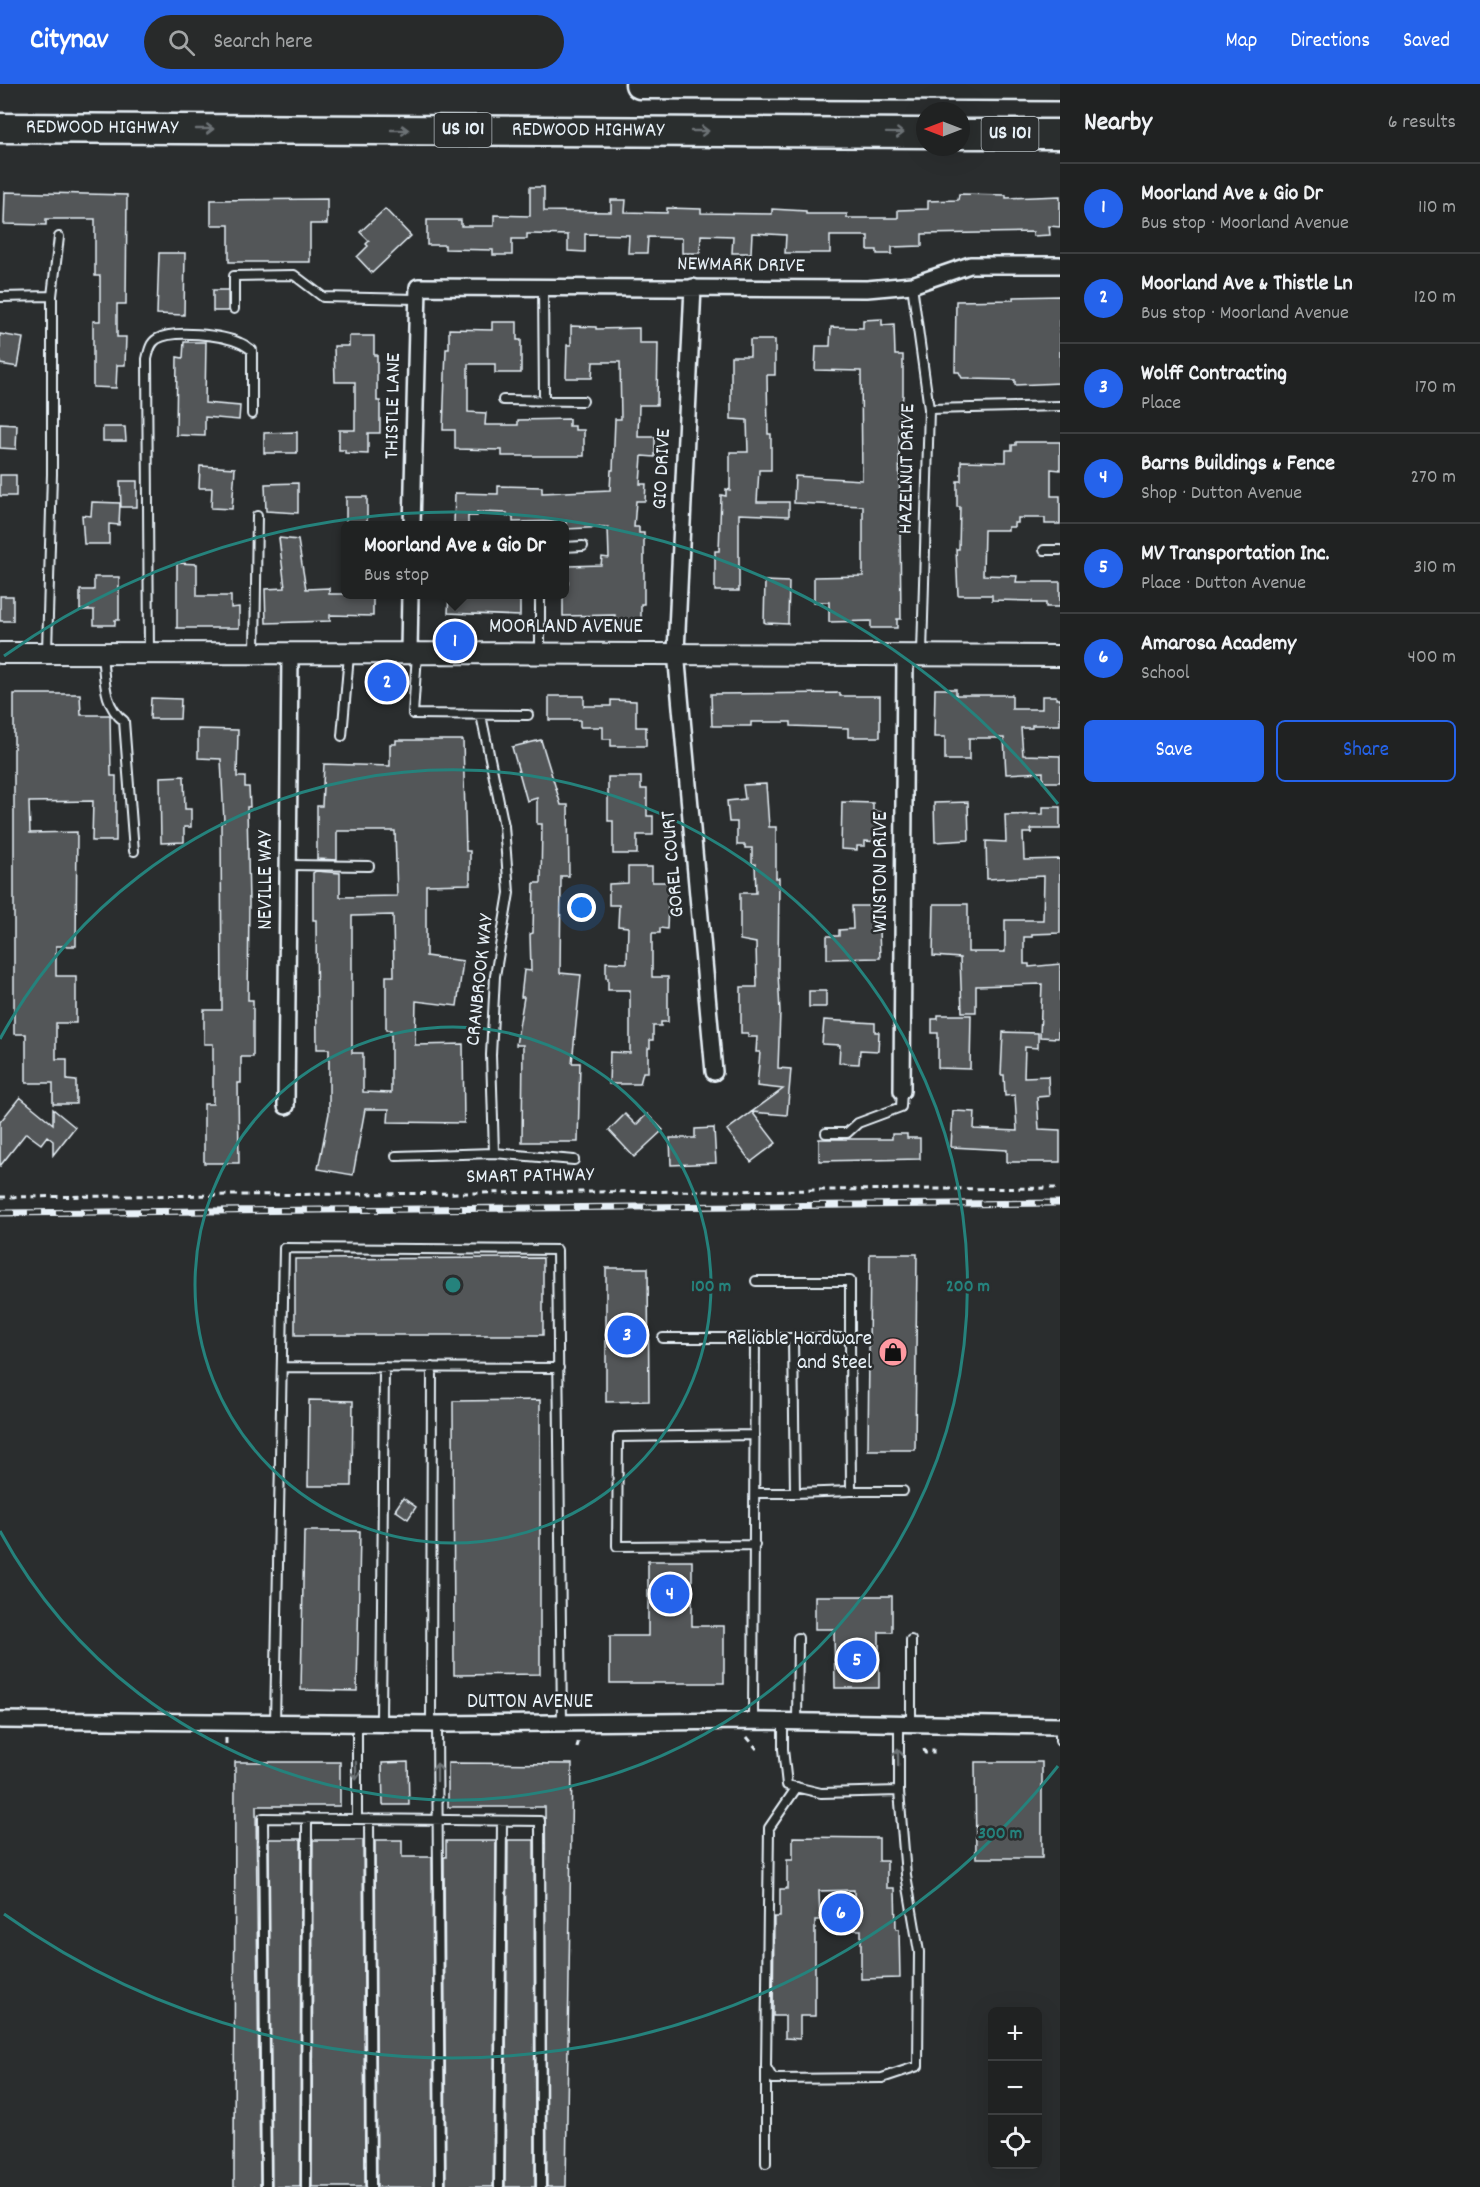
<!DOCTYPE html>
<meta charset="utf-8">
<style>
body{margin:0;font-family:Dekko,sans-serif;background:#282a2a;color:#f1f3f6}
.controls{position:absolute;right:18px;bottom:18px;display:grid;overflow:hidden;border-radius:9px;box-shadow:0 6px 24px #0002}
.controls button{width:54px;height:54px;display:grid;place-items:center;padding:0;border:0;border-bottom:2px solid #3d3f40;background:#202222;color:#f1f3f6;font:30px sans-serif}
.compass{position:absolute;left:916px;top:18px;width:54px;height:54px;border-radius:50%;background:#202222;box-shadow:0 6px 24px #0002;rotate:270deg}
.you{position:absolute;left:582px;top:824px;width:21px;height:21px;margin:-15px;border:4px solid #fff;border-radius:50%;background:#1a73e8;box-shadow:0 0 0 9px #1a73e833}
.badge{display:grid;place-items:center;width:39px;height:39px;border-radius:50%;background:#2563eb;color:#fff;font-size:20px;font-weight:700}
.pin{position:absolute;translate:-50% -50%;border:3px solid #fff;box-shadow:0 2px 6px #0006}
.popup{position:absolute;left:341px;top:437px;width:228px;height:78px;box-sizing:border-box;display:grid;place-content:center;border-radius:9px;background:#202222;filter:drop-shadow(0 2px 4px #0005);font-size:20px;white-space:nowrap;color:#a2a4a5}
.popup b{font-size:22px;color:#f1f3f6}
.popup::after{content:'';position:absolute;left:50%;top:100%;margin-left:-12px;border:12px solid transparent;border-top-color:#202222}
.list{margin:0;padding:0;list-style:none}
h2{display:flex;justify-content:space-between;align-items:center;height:78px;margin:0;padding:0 24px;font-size:26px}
h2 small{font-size:20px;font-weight:400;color:#a2a4a5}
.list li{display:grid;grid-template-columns:39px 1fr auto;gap:18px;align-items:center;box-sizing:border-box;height:90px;padding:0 24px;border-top:2px solid #3d3f40}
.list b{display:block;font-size:22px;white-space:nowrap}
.list p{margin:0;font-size:20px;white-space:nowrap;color:#a2a4a5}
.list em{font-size:20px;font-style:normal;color:#a2a4a5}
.actions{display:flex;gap:12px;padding:18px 24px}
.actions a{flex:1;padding:14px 0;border:2px solid #2563eb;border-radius:9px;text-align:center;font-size:21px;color:#2563eb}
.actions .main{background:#2563eb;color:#fff}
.icon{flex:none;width:33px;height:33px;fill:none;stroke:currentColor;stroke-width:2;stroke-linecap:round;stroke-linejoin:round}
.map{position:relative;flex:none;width:1060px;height:2103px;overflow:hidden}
header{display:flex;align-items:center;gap:36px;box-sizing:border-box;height:84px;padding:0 30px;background:#2563eb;color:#fff}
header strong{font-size:28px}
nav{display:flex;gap:33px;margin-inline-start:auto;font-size:21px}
.search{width:420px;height:54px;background:#282a2a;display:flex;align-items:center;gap:15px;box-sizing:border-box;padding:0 21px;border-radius:33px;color:#a2a4a5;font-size:22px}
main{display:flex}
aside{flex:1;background:#202222}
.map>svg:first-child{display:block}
.building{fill:#535759;stroke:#e8f1f8;stroke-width:1.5;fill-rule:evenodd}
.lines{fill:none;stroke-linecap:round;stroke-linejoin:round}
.service-casing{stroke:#e8f1f8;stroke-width:12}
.minor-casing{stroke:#e8f1f8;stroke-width:20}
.tertiary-casing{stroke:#e8f1f8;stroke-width:24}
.motorway-casing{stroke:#e8f1f8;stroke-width:33}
.path{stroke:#e8f1f8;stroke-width:3;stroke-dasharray:6 4.5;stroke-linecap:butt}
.service{stroke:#2a2d2e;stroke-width:8}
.minor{stroke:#2a2d2e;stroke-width:15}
.tertiary{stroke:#2a2d2e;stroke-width:20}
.motorway{stroke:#2a2d2e;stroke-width:28}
.rail-casing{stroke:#e8f1f8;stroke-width:7}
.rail{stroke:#2a2d2e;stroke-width:4.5;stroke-dasharray:14;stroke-linecap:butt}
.oneway{stroke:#6c7275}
.ring{fill:none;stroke:#25827c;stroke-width:3}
.labels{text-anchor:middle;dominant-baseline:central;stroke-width:5;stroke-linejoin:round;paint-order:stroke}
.shield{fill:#2a2d2e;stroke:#afb6bb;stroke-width:1.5}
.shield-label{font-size:20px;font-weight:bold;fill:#e8f1f8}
.street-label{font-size:21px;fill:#e8f1f8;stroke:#2a2d2e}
.poi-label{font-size:21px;fill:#e8f1f8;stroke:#2a2d2e;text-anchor:end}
.centre{fill:#25827c;stroke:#2a2d2e;stroke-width:3}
.ring-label{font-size:18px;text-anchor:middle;font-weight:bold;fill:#25827c;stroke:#2a2d2e;stroke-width:5;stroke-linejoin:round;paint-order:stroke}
</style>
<header>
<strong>Citynav</strong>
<div class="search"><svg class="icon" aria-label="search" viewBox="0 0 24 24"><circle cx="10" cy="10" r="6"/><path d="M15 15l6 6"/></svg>Search here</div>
<nav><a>Map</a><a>Directions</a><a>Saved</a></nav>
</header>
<main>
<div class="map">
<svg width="1060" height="2103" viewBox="0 0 1060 2103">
<rect width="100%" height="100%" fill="#2a2d2e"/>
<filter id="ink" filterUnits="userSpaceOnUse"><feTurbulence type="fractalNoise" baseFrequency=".0167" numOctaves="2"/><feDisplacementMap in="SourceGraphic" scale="12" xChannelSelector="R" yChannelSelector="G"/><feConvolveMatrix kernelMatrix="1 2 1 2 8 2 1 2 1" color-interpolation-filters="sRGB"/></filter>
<g filter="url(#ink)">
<!-- building -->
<path class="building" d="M530 103H544V127L611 128V116H626L625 128 667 129V124L701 125V129L772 130V125L806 127V130H847V134H898V126L928 125V117L958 116 959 110 1006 111V114L1060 112V143L1049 142 1050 151 1033 152V148L922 150V162L892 163V170H877V166H868V152H830V169H785L786 151 752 149 751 169H732L733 152 701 151 700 169H682V154L648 153 647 169H628L629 151 585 150V168L568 167V151L532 150H527V155H512V171H493V166L445 165V161H427V136H461V142H494V131L530 132Z
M5 108 127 111 126 220H117V253H126L125 281H117L116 304 93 303V237H100V192H95V135H46V141L4 140Z
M327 115V140H310V178H229V141H211V116Z
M385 125 411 152 372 189 357 173 368 162 366 160 369 157 360 148Z
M159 169H185L184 231 157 230Z
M213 206H228V227H213Z
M1060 212V299L1015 301V296L970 295V294H962L959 288H955L956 217 1013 216V213Z
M882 235V241L894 240 895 271H903V312L902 319H900V350H899L901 535H897V544H871V537L829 538V518H814V493L863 492V422L794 419 795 392 862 396 861 287 815 286 816 262H830L831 243 863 244V236Z
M492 238H517V256H521V289H495V280H468V328L486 329 485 341H518V336L569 335V342H575V346H584V372H502V366L455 365V346H443L446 265H449V245L492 246Z
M571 242 596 243V245L639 244V259H658L657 321H639L638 353H655V373L642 372 640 400H646L645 417H636L634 443H639V449H644V520H641V538H615V531L563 532V510H564V500H568V482L601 481 602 473 609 474 608 443 566 445V437L513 438V432H507V429L477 428V432H468V441H454L455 409 498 410V402L542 403V409L610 406 611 386H613L615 335H621L620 278H593L592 294H566L567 261H571Z
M0 250 23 254 18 283 0 280Z
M349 252H374V271H377V317H380V349H368V370L345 369V366H339V346H355V298H335L334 262H349Z
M750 256H775V291H767L768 350H771V386H759L757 418H789V432L739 430V507H715V467H719L721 411 726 412V405L730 406V368H748L747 336 731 335V272H750Z
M184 258H206L205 319 240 322 239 336 205 333V352L176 351 177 273 183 274Z
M0 340 17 341 16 365 0 364Z
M103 343H125L126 357H103Z
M297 348V369H264V349Z
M1016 358H1060V386L1051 385V412H1060V440H1045V434H1018V439H1014V443H1008V446H984L983 491 1017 492 1016 498H1060V523H1046V519H1032V517L992 516V511H958L956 465H959L960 423H957V397H961V377L1006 378V366H1012V361H1016Z
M200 382 235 384 232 425 211 424 212 404H199Z
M0 391H16V412H0Z
M120 397H137V423H121Z
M298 399V429L266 427 265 400Z
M346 413H367V441H346Z
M92 418 120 419 119 441 109 440V460H84L82 431 91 432Z
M279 454 298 456 306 505 329 504V510H373V532L330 531V537L266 539 265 505 285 504Z
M177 479 197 480V512H231V524L239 523V544H177Z
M94 493H119V536H115V541H94V526H80V506H94Z
M765 497 789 498 788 540 766 539 764 538Z
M449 510H520V532L448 529Z
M0 512H13V537H0Z
M935 605H956V611H1012V625H1042V612H1056V615H1060V641H1032V644H1021L1023 671 1060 672V698H1043V688L1006 690 1004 654H969V676H945V653H934Z
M840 609V612H880V653H848V644L791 642V638H751V642H712L711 610Z
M14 610H80L81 631H110L111 692H116V757H92L93 717 29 718 30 749 77 748 76 862H56V892H76V939H56V975H67V996L76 997V1020H53V999H26V950H14Z
M549 612H584V622H611V616L636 617V643H646V662H611V655H603V643H580V636H549Z
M151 614 181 615 180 635H150Z
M198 645 238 646 237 693H245V703H249L250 723H247L249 819 248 916H253V973H241V999H238L239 1079H204V1020H213V960H204V926H222L221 738H224L221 675 198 674Z
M396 656H463L466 767H470V800L426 801V872L463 877 457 922 416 917 415 961 463 960 464 1039 388 1038 389 1025H365L353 1091 318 1085 329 1029V965H317L316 836H313V789L316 787 340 789V813L397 812 395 747H337V776L317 775V722H322L324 680 390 682V660H396ZM393 831 394 892H386V946H391V1009L363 1008V969H352V832Z
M541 656 561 721H568L569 792H561L560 889 581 891 572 979H580L578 1058H522L523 961H516L524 913H521L524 886 531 887 530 850 533 849 534 799H541L542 740H537V714L527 717 512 663Z
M184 692 185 725H191V743H184V758L161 759 160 693Z
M608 693H641V705H647V732H653V751H637V770H613V737H608Z
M766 700 769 743H776V794H779L778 888 780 928 778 984 791 985 787 1031 752 1028 776 1059 751 1078 727 1046 783 1005 757 1002 760 968H756L757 953H748V949H741V903H757L756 859 740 856V809H756L755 780H752V764H745V761H737V738H729L727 717 745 715 743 701Z
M842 718 873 719V727L881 728 880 758 865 757V762H857V766L841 765Z
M968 718 969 756 935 758 934 719Z
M1043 723H1060V745H1031L1032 749H1023L1024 776 1060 775V849L1032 850V853H1024V880H1029V883L1060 880V945H1058V954L1040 953 1042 900 976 902V928H962L960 874 933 872 934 820H968V868H1005V836H1043L1044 792 987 795 986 757 1006 758 1005 731 1043 730Z
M628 783H652V798H669L667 845 660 844V849H652V893H668V938H661V942H653V956H650V964H648V988H643L640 1000H609L610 968 630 969V906H608V894H606V878L627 879 628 843 618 842 619 821H609V800L628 799Z
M852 822H875L876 846H879L880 874 827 875V852H839V846L853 845Z
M809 907H826V923H809Z
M938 931H971L970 985 938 984V949H932V935H938Z
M824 936 875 939V948H879L878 967 860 966 859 980 839 979 840 961 822 960Z
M1003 948 1038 949V964L1025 963 1024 993 1048 992 1049 1012 1037 1013 1039 1045 1060 1046V1078H1007V1066L951 1063 953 1027 975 1028 974 1045 1017 1047 1015 1011 1005 1012 1004 991H1001Z
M20 1013 53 1040V1025L75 1043 53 1071V1057L47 1052 41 1060 26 1049 0 1082V1038Z
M625 1030 636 1041 647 1030 663 1046 634 1073 609 1046Z
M714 1044 716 1079 671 1081 670 1054H695V1045Z
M892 1050H907V1054H920V1075L819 1077V1055H892Z
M870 1170H917L915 1366H868Z
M543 1174V1251H295V1175Z
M606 1184H648L649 1317 606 1318Z
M309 1316 353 1317 352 1402H308Z
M540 1316V1590L454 1591 453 1317Z
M403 1414 416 1423 408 1435 395 1426Z
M304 1447H360L357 1607 301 1606Z
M648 1477H692V1542H724V1599H610V1552H648Z
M815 1512H892V1548H879V1604H835L834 1545H815Z
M235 1678H340V1722H256L260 2103H234Z
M408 1678 409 1721H383L382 1679Z
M975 1678H1042V1774H976Z
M448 1679 572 1680 566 2103H547L545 1723H448Z
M793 1753 879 1754V1777H887V1804H895L896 1845H899L900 1894 861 1895V1846H854V1806L819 1807 820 1836H815V1932H800V1955L785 1954V1932H773L774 1833H780V1805H787V1776H793Z
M269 1755H301L300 2103H272Z
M313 1756H363L365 2103H312Z
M375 1756H402V1773H432L434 2103H377Z
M508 1756H534L535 2103H505Z
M446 1757H496L493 2103H446L444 1773H446Z"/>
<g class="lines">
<!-- service casing -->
<g class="service-casing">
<path id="service" d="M912 201 929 325 922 569
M543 203 544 316
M0 213 52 212
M234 225V192L294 191 323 213 417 215
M503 316 583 317
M929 325 1060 322
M564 463 583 462
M1044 466H1060
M47 567 52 390V212L59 153
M149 568 147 275C149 267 150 259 157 255 173 245 223 251 240 259 244 260 248 264 252 266V330
M540 568V510
M255 569 257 432
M417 570 413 630 528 631
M102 571C105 594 103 622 124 637L134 767
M342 652 349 571
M288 781 369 782
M826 1049H847L858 1039 901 1023 902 1007
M494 1069 574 1076
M396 1072 494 1069 491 971 495 892 509 809 504 742 481 631
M756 1197H850V1254
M663 1254H755L753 1637
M755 1254H850L851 1407H903
M793 1254 795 1409 851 1407
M282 1283 559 1284
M755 1409H795
M755 1461 617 1462 618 1353 755 1351
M797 1638 798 1554
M275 1639 284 1164 557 1166 562 1640
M381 1639 384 1283
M431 1639 432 1283
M783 1639V1665L787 1701 821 1709 899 1707 906 1791 919 1868 918 1982 882 1994 773 1995 766 1983 769 1744 797 1703
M437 1640 440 2103
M899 1640V1707
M911 1640V1556
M1060 1642V1657
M357 1735V1640
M369 1735 371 2103
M766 1985V2079
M266 2103 263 1734 540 1737 541 2103
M306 2103 307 1734
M499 2103 502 1737"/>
</g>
<!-- minor casing -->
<g class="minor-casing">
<path id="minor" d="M693 203 676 568 714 988
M412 442 418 203 867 205 912 201 970 181H1060
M409 568 410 510
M902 1007 905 570
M286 1022 290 570
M0 1636 437 1640 753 1637 1060 1642"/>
</g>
<!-- tertiary casing -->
<g class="tertiary-casing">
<path id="tertiary" d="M0 569C353 570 707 568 1060 572"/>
</g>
<!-- motorway casing -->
<g class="motorway-casing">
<g id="motorway">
<path d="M640 0 1060 2"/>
<path id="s1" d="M0 44 925 49"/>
<path d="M961 50H1060"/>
</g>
</g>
<!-- path -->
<path class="path" d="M0 1113 1060 1104
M747 1653 757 1665
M226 1654V1665
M577 1664 579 1655
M924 1665 925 1669H933V1661"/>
<!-- service -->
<use href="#service" class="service"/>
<!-- minor -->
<use href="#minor" class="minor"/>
<!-- tertiary -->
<use href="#tertiary" class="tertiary"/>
<!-- motorway -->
<use href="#motorway" class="motorway"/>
<!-- rail casing -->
<g class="rail-casing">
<path id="rail" d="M0 1129 1060 1119"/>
</g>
<!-- rail -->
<use href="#rail" class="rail"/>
</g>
<!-- one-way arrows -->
<defs><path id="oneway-shaft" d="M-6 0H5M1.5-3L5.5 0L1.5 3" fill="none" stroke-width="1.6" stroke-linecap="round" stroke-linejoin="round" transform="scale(1.5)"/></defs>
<g class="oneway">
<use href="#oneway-shaft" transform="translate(205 45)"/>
<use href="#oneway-shaft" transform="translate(400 46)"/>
<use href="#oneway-shaft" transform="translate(700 47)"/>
<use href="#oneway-shaft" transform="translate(895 49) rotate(1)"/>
<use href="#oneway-shaft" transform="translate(898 1673) rotate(-91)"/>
<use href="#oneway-shaft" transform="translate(356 1687) rotate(89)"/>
<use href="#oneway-shaft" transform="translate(437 1688) rotate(-90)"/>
</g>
</g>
<!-- distance rings -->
<g class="ring">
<circle cx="453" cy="1201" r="258"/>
<path d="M0 955A515 515 0 1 1 0 1447"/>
<path d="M1058 1682A773 773 0 0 1 4 1830M4 572A773 773 0 0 1 1058 720"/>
</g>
<!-- icons -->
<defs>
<g id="shop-disc" transform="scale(1.5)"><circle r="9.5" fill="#ff9aa2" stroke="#2a2d2e"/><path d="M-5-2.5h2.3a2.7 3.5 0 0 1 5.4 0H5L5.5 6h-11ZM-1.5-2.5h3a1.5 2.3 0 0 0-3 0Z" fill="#111"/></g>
</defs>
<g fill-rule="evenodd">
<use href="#shop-disc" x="893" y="1268"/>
</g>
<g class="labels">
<!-- shield labels -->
<g class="shield">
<rect x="434.5" y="29" width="57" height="34" rx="4.5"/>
<rect x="981.5" y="33" width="57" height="34" rx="4.5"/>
</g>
<g class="shield-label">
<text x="463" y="46">US 101</text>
<text x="1010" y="50">US 101</text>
</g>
<!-- street labels -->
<g class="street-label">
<text stroke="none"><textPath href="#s1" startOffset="102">REDWOOD HIGHWAY</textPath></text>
<text stroke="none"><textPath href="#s1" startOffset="588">REDWOOD HIGHWAY</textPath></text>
<text transform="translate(741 182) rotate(1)">NEWMARK DRIVE</text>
<text transform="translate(394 322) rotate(-89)">THISTLE LANE</text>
<text transform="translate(663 385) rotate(-87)">GIO DRIVE</text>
<text transform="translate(908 385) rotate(-89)">HAZELNUT DRIVE</text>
<text x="566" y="544">MOORLAND AVENUE</text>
<text transform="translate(674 780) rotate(-95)">GOREL COURT</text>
<text transform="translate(882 788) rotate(-90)">WINSTON DRIVE</text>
<text transform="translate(267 796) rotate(-90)">NEVILLE WAY</text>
<text transform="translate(481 896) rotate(-84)">CRANBROOK WAY</text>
<text transform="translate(530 1093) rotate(-1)">SMART PATHWAY</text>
<text x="530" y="1619">DUTTON AVENUE</text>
</g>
<!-- poi labels -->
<g class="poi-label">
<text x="872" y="1256">Reliable Hardware<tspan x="872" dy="24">and Steel</tspan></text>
</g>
</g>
<circle cx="453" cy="1201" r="9" class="centre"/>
<g class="ring-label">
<text x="711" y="1207">100 m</text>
<text x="968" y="1207">200 m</text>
<text x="1000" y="1754">300 m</text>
</g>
</svg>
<div class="controls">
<button>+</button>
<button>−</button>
<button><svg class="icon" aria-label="locate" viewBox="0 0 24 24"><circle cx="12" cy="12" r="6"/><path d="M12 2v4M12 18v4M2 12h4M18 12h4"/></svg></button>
</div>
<svg class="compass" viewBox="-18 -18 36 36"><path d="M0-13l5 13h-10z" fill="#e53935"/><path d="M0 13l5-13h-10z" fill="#a2a4a5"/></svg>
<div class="you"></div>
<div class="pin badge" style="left:455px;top:557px">1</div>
<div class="popup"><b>Moorland Ave &amp; Gio Dr</b>Bus stop</div>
<div class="pin badge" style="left:387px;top:598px">2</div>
<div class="pin badge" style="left:627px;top:1251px">3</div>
<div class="pin badge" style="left:670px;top:1510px">4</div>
<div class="pin badge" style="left:857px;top:1576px">5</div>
<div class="pin badge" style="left:841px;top:1829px">6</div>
</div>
<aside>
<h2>Nearby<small>6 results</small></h2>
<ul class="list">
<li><span class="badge">1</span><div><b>Moorland Ave &amp; Gio Dr</b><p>Bus stop · Moorland Avenue</p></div><em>110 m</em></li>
<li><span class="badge">2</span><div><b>Moorland Ave &amp; Thistle Ln</b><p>Bus stop · Moorland Avenue</p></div><em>120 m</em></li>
<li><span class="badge">3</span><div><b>Wolff Contracting</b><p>Place</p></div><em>170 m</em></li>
<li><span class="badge">4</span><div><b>Barns Buildings &amp; Fence</b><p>Shop · Dutton Avenue</p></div><em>270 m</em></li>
<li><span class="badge">5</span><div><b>MV Transportation Inc.</b><p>Place · Dutton Avenue</p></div><em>310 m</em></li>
<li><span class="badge">6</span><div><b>Amarosa Academy</b><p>School</p></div><em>400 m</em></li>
</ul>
<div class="actions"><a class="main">Save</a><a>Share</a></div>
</aside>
</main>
